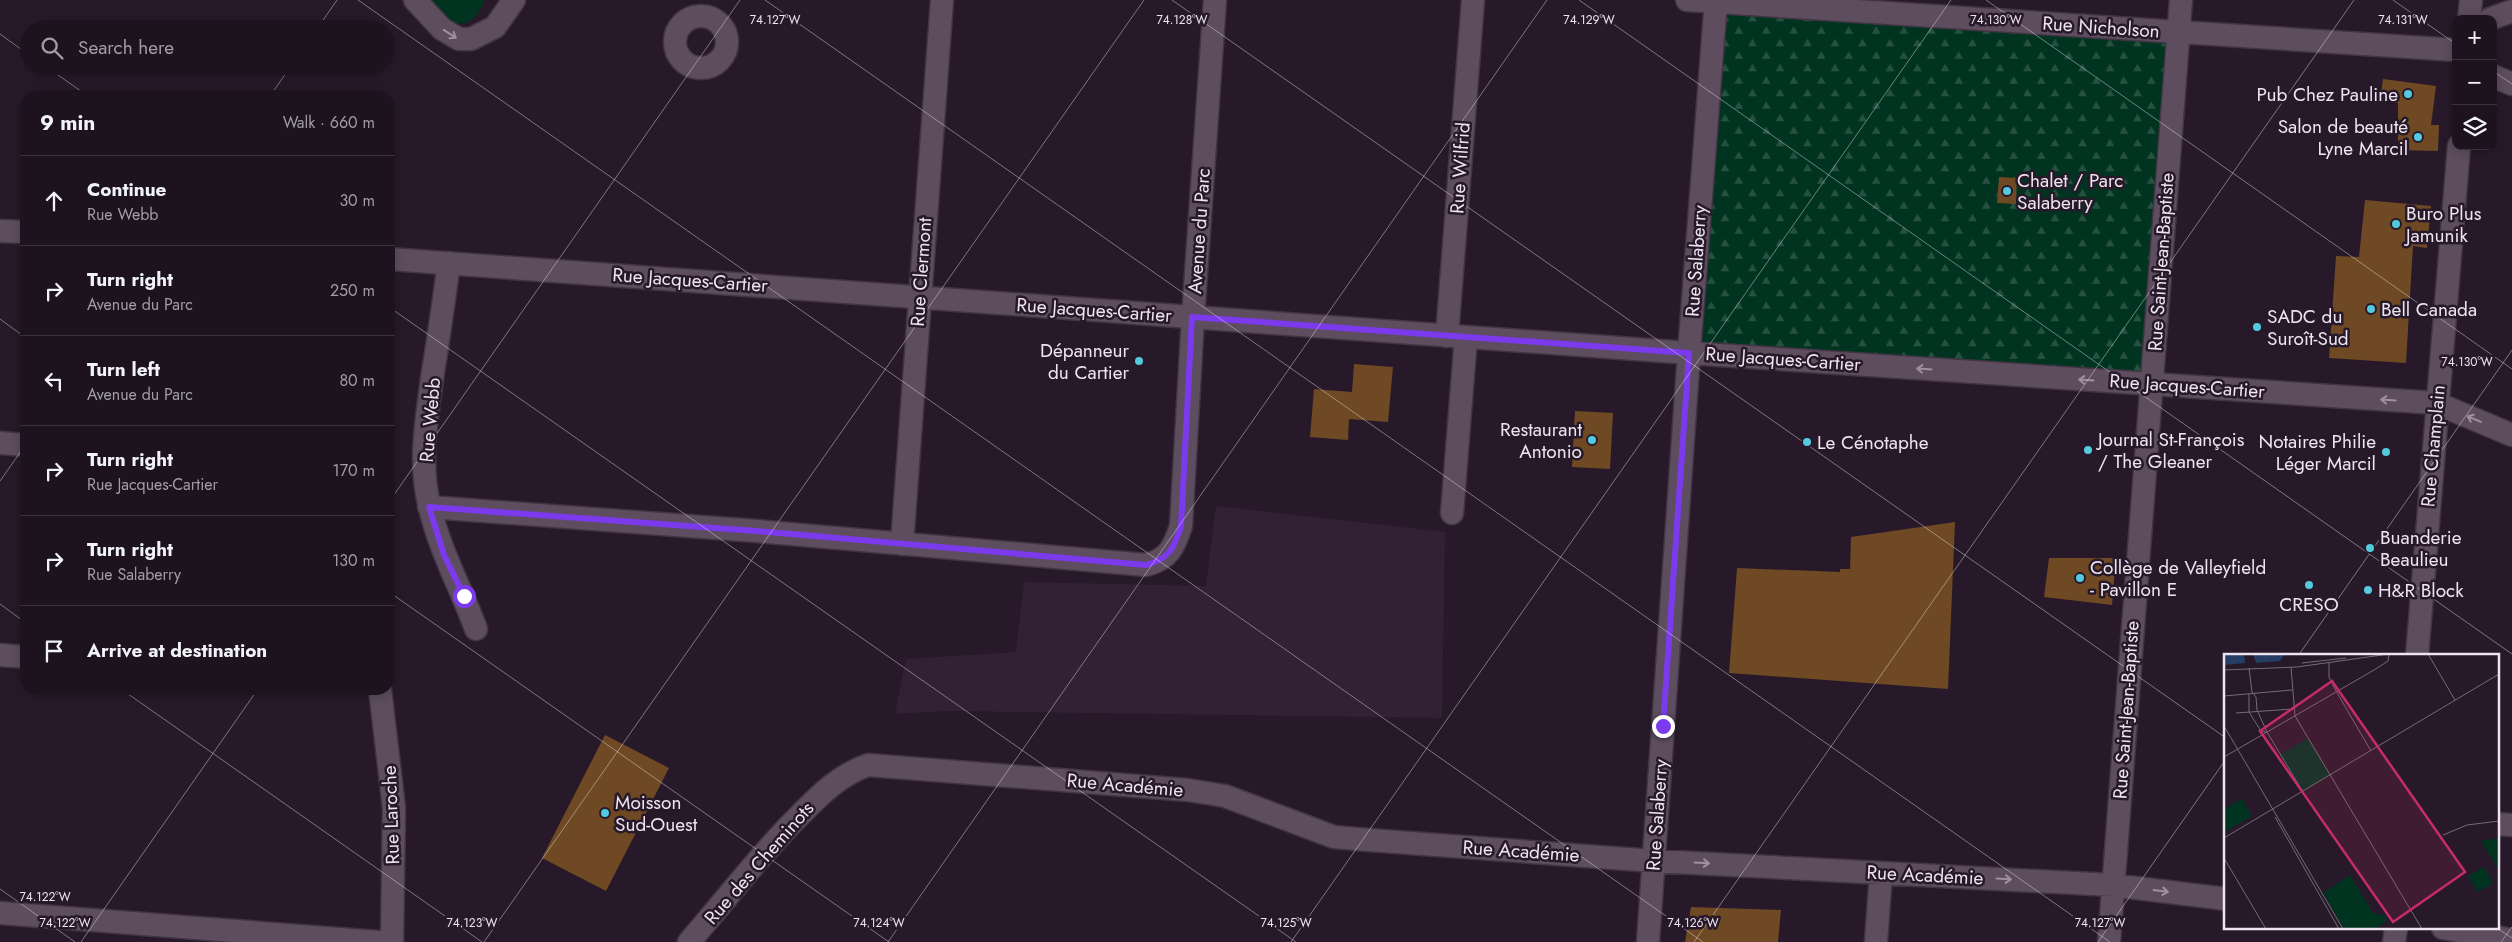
<!DOCTYPE html>
<meta charset="utf-8">
<style>
body{margin:0;font-family:Jost,sans-serif;background:#2a202c;color:#f1f3f6}
.controls{position:absolute;right:15px;top:15px;display:grid;overflow:hidden;border-radius:10px;box-shadow:0 2px 12px #0003}
.controls button{width:45px;height:45px;display:grid;place-items:center;padding:0;border:0;border-bottom:1px solid #3b323d;background:#1d131f;color:#f1f3f6;font:25px sans-serif}
.stop{position:absolute;width:15px;height:15px;margin:-11px;border:4px solid #7c3aed;border-radius:50%;background:#fff}
.stop.end{background:#7c3aed;border-color:#fff;box-shadow:0 1px 5px #0008}
.list{margin:0;padding:0;list-style:none}
h2{display:flex;justify-content:space-between;align-items:center;height:65px;margin:0;padding:0 20px;font-size:21px}
h2 small{font-size:16px;font-weight:400;color:#a09ea4}
.list li{display:grid;grid-template-columns:32px 1fr auto;gap:15px;align-items:center;box-sizing:border-box;height:90px;padding:0 20px;border-top:1px solid #3b323d}
.list b{display:block;font-size:19px;white-space:nowrap}
.list p{margin:0;font-size:16px;white-space:nowrap;color:#a09ea4}
.list em{font-size:16px;font-style:normal;color:#a09ea4}
.icon{flex:none;width:28px;height:28px;fill:none;stroke:currentColor;stroke-width:2;stroke-linecap:round;stroke-linejoin:round}
.map{position:relative;flex:none;width:2512px;height:942px;overflow:hidden}
.search{position:absolute;background:#1d131f;box-shadow:0 2px 12px #0003;left:20px;top:20px;width:375px;height:55px;display:flex;align-items:center;gap:12px;box-sizing:border-box;padding:0 18px;border-radius:28px;color:#a09ea4;font-size:19px}
.panel{position:absolute;background:#1d131f;box-shadow:0 2px 12px #0003;left:20px;top:90px;width:375px;height:605px;border-radius:20px}
.map>svg:first-child{display:block}
.built{fill:#322035}
.forest{fill:url(#forest-firs)}
.green{fill:#003420}
.building{fill:#6e4923}
.lines{fill:none;stroke-linecap:round;stroke-linejoin:round}
.minor-casing{stroke:#403542;stroke-width:25}
.minor{stroke:#5d4d5f;stroke-width:22}
.oneway{stroke:#9e91a0}
.route{stroke:#7c3aed;stroke-width:6}
.ticks{fill:none;stroke:#ede4ef;stroke-width:1;stroke-opacity:0.45}
.poi-dot{fill:#54cade;stroke:#271929;stroke-width:2}
.labels{text-anchor:middle;dominant-baseline:central;stroke-width:5;stroke-linejoin:round;paint-order:stroke}
.street-label{font-size:19px;fill:#ede4ef;stroke:#271929}
.poi-label{font-size:19px;fill:#ede4ef;stroke:#271929;text-anchor:start}
.inset-road{fill:none;stroke:#766a78;stroke-width:1}
.view{fill:#c62c6a;fill-opacity:0.15;stroke:#c62c6a;stroke-width:2.5}
.inset-edge{fill:none;stroke:#ede4ef;stroke-width:2.5}
.ticks-label{font-size:12px;text-anchor:middle;fill:#ede4ef;stroke:#271929;stroke-width:5;stroke-linejoin:round;paint-order:stroke}
</style>
<div class="map">
<svg width="2512" height="942" viewBox="0 0 2512 942">
<defs>
<pattern id="forest-firs" width="22" height="20" patternUnits="userSpaceOnUse" patternTransform="scale(1.25)"><rect width="22" height="20" fill="#003420"/><path d="M5 1l3.5 6h-7zM16 11l3.5 6h-7z" fill="#265141"/></pattern>
</defs>
<rect width="100%" height="100%" fill="#271929"/>
<!-- built -->
<path class="built" d="M1216 506 1445 532 1442 718 948 711 895 714 906 659 1016 652 1024 582 1206 586Z"/>
<!-- forest -->
<path class="forest" d="M1716 2 2178 32 2151 384 1689 353Z"/>
<!-- green -->
<path class="green" d="M431 0H485C478 15 472 25 454 24Z"/>
<!-- building -->
<path class="building" d="M2383 79 2436 86 2431 125H2439L2438 151 2398 150V103L2380 101Z
M1999 177 2017 178 2016 204 1997 203Z
M2365 200 2431 206 2427 248 2413 246 2406 363 2329 358 2336 256 2359 257Z
M1354 364 1393 367 1388 422 1349 419 1348 440 1310 437 1314 389 1352 392Z
M1575 411 1613 413 1610 469 1572 467Z
M1955 522 1948 689 1729 673 1737 568 1840 572V569H1850L1851 537Z
M2049 558H2116L2112 605 2044 597Z
M605 735 669 768 606 891 542 858Z
M1691 907 1781 910 1778 942H1685Z"/>
<g class="lines">
<!-- minor casing -->
<g class="minor-casing">
<path id="minor" d="M415 0 442 29 459 39H471L495 27 514 0
M1687 0 2456 50
M675 42a26 26 0 1 1 52 0a26 26 0 1 1-52 0Z
M2469 19 2471 0
M2490 19 2512 11
M2493 76 2512 84
M0 231 26 232
M389 259 1689 353 2436 403 2512 435
M449 263C444 299 439 336 433 372 427 417 418 463 430 508 440 551 461 588 476 629
M1447 336 1473 0
M0 443 26 445
M429 507 757 531 1146 565C1169 559 1174 547 1181 526L1193 317 1215 0
M1452 513 1466 337
M902 544 942 0
M0 655 26 657
M2417 656 2459 146
M380 689 394 808 392 942
M2498 824 2512 825
M0 913 378 942
M2443 928 2512 940
M689 942C725 901 757 858 795 820 818 797 837 776 868 765L1188 790 1225 796 1334 837 1369 840 1654 861 2112 885 2226 899
M1648 942 1689 353 1716 0
M1876 942 1881 873
M2109 942 2181 0
M2394 942 2396 928"/>
</g>
<!-- minor -->
<use href="#minor" class="minor"/>
</g>
<!-- one-way arrows -->
<defs><path id="oneway-shaft" d="M-6 0H5M1.5-3L5.5 0L1.5 3" fill="none" stroke-width="1.6" stroke-linecap="round" stroke-linejoin="round" transform="scale(1.25)"/></defs>
<g class="oneway">
<use href="#oneway-shaft" transform="translate(450 34) rotate(33)"/>
<use href="#oneway-shaft" transform="translate(1924 369) rotate(-176)"/>
<use href="#oneway-shaft" transform="translate(2086 380) rotate(-176)"/>
<use href="#oneway-shaft" transform="translate(2388 400) rotate(-176)"/>
<use href="#oneway-shaft" transform="translate(2474 419) rotate(-157)"/>
<use href="#oneway-shaft" transform="translate(1702 863) rotate(3)"/>
<use href="#oneway-shaft" transform="translate(2004 879) rotate(3)"/>
<use href="#oneway-shaft" transform="translate(2161 891) rotate(7)"/>
</g>
<g class="lines">
<!-- route -->
<path class="route" d="M464 596 444 555 429 507 756 531 1146 565C1169 559 1174 548 1181 526L1192 317 1689 353 1663 726"/>
</g>
<!-- ticks -->
<path class="ticks" d="M358 0 1703 942M765 0 2110 942M1172 0 2226 738M1579 0 2512 654M1986 0 2512 369M2393 0 2456 44M317 29 337 0M0 34 29 55M45 66 88 96M2493 71 2512 84M270 96 291 66M389 307 1296 942M0 319 26 338M0 481 26 444M389 502 740 0M389 592 889 942M0 604 26 623M2298 656 2512 350M121 689 482 942M0 889 75 942M2497 928 2512 938M81 942 258 689M484 942 1144 0M888 942 1547 0M1291 942 1951 0M1694 942 2354 0M2098 942 2226 759M2501 942 2512 927"/>
<!-- markers -->
<g class="poi-dot">
<circle cx="2408" cy="94" r="5"/>
<circle cx="2418" cy="137" r="5"/>
<circle cx="2007" cy="191" r="5"/>
<circle cx="2396" cy="224" r="5"/>
<circle cx="2371" cy="309" r="5"/>
<circle cx="2257" cy="327" r="5"/>
<circle cx="1139" cy="361" r="5"/>
<circle cx="1592" cy="440" r="5"/>
<circle cx="1807" cy="442" r="5"/>
<circle cx="2088" cy="450" r="5"/>
<circle cx="2386" cy="452" r="5"/>
<circle cx="2370" cy="548" r="5"/>
<circle cx="2080" cy="578" r="5"/>
<circle cx="2309" cy="585" r="5"/>
<circle cx="2368" cy="590" r="5"/>
<circle cx="605" cy="813" r="5"/>
</g>
<g class="labels">
<!-- street labels -->
<g class="street-label">
<text transform="translate(2101 27) rotate(4)">Rue Nicholson</text>
<text transform="translate(1460 168) rotate(-86)">Rue Wilfrid</text>
<text transform="translate(1199 231) rotate(-86)">Avenue du Parc</text>
<text transform="translate(1696 261) rotate(-86)">Rue Salaberry</text>
<text transform="translate(2161 262) rotate(-86)">Rue Saint-Jean-Baptiste</text>
<text transform="translate(921 272) rotate(-86)">Rue Clermont</text>
<text transform="translate(690 280) rotate(4)">Rue Jacques-Cartier</text>
<text transform="translate(1094 310) rotate(4)">Rue Jacques-Cartier</text>
<text transform="translate(1783 359) rotate(4)">Rue Jacques-Cartier</text>
<text transform="translate(2187 386) rotate(4)">Rue Jacques-Cartier</text>
<text transform="translate(430 420) rotate(-85)">Rue Webb</text>
<text transform="translate(2433 446) rotate(-85)">Rue Champlain</text>
<text transform="translate(2126 710) rotate(-86)">Rue Saint-Jean-Baptiste</text>
<text transform="translate(1125 785) rotate(5)">Rue Académie</text>
<text transform="translate(391 815) rotate(-92)">Rue Laroche</text>
<text transform="translate(1657 815) rotate(-86)">Rue Salaberry</text>
<text transform="translate(1521 851) rotate(4)">Rue Académie</text>
<text transform="translate(759 863) rotate(-49)">Rue des Cheminots</text>
<text transform="translate(1925 875) rotate(3)">Rue Académie</text>
</g>
<!-- poi labels -->
<g class="poi-label">
<text x="2398" y="94" text-anchor="end">Pub Chez Pauline</text>
<text x="2408" y="126" text-anchor="end">Salon de beauté<tspan x="2408" dy="22">Lyne Marcil</tspan></text>
<text x="2017" y="180">Chalet / Parc<tspan x="2017" dy="22">Salaberry</tspan></text>
<text x="2406" y="213">Buro Plus<tspan x="2406" dy="22">Jamunik</tspan></text>
<text x="2381" y="309">Bell Canada</text>
<text x="2267" y="316">SADC du<tspan x="2267" dy="22">Suroît-Sud</tspan></text>
<text x="1129" y="350" text-anchor="end">Dépanneur<tspan x="1129" dy="22">du Cartier</tspan></text>
<text x="1582" y="429" text-anchor="end">Restaurant<tspan x="1582" dy="22">Antonio</tspan></text>
<text x="2098" y="439">Journal St-François<tspan x="2098" dy="22">/ The Gleaner</tspan></text>
<text x="2376" y="441" text-anchor="end">Notaires Philie<tspan x="2376" dy="22">Léger Marcil</tspan></text>
<text x="1817" y="442">Le Cénotaphe</text>
<text x="2380" y="537">Buanderie<tspan x="2380" dy="22">Beaulieu</tspan></text>
<text x="2090" y="567">Collège de Valleyfield<tspan x="2090" dy="22">- Pavillon E</tspan></text>
<text x="2378" y="590">H&amp;R Block</text>
<text x="2309" y="604" text-anchor="middle">CRESO</text>
<text x="615" y="802">Moisson<tspan x="615" dy="22">Sud-Ouest</tspan></text>
</g>
</g>
<!-- overview -->
<g transform="translate(2224 654)">
<rect width="275" height="275" fill="#271929"/>
<path d="M84 84 107 121 79 138 56 101Z" fill="#003420"/>
<path d="M18 145 28 162 0 178V155ZM275 184V216L257 187ZM260 213 269 229 254 238 244 222ZM126 221 149 259 162 262V268L151 275H120L99 239Z" fill="#003420"/>
<path d="M20 0 21 9 0 11V1ZM29 0H60V1L56 7 32 9Z" fill="#253d63"/>
<path class="inset-road" d="M204 0 231 46M78 9 122 4M105 9V23L112 37 147 97M67 13 71 62 198 275M25 14 28 38 32 43 33 56 43 78 79 138M0 16 73 13 165 0M25 40V58L37 77 42 78M0 42 68 36M12 59 69 55M0 72 119 275M0 103 150 16 164 7 165 0M51 163 115 275M219 181 243 171 275 167M0 184 275 20M0 204 42 275"/>
<path class="view" d="M108 27 241 218 169 268 36 77Z"/>
<rect width="275" height="275" class="inset-edge"/>
</g>
<g class="ticks-label">
<text x="775" y="24">74.127°W</text>
<text x="1182" y="24">74.128°W</text>
<text x="1589" y="24">74.129°W</text>
<text x="1996" y="24">74.130°W</text>
<text x="2403" y="24">74.131°W</text>
<text x="2467" y="366">74.130°W</text>
<text x="45" y="901">74.122°W</text>
<text x="65" y="927">74.122°W</text>
<text x="472" y="927">74.123°W</text>
<text x="879" y="927">74.124°W</text>
<text x="1286" y="927">74.125°W</text>
<text x="1693" y="927">74.126°W</text>
<text x="2100" y="927">74.127°W</text>
</g>
</svg>
<div class="controls">
<button>+</button>
<button>−</button>
<button><svg class="icon" aria-label="layers" viewBox="0 0 24 24"><path d="M12 4l9 5-9 5-9-5zM3 14l9 5 9-5"/></svg></button>
</div>
<div class="stop" style="left:464px;top:596px"></div>
<div class="stop end" style="left:1663px;top:726px"></div>
<div class="search"><svg class="icon" aria-label="search" viewBox="0 0 24 24"><circle cx="10" cy="10" r="6"/><path d="M15 15l6 6"/></svg>Search here</div>
<section class="panel">
<h2>9 min<small>Walk · 660 m</small></h2>
<ul class="list">
<li><svg class="icon" aria-label="ahead" viewBox="0 0 24 24"><path d="M12 20V5M6 11l6-6 6 6"/></svg><div><b>Continue</b><p>Rue Webb</p></div><em>30 m</em></li>
<li><svg class="icon" aria-label="right" viewBox="0 0 24 24"><path d="M7 20v-9h11M14 6l5 5-5 5"/></svg><div><b>Turn right</b><p>Avenue du Parc</p></div><em>250 m</em></li>
<li><svg class="icon" aria-label="left" viewBox="0 0 24 24"><path d="M17 20v-9H6M10 6l-5 5 5 5"/></svg><div><b>Turn left</b><p>Avenue du Parc</p></div><em>80 m</em></li>
<li><svg class="icon" aria-label="right" viewBox="0 0 24 24"><path d="M7 20v-9h11M14 6l5 5-5 5"/></svg><div><b>Turn right</b><p>Rue Jacques-Cartier</p></div><em>170 m</em></li>
<li><svg class="icon" aria-label="right" viewBox="0 0 24 24"><path d="M7 20v-9h11M14 6l5 5-5 5"/></svg><div><b>Turn right</b><p>Rue Salaberry</p></div><em>130 m</em></li>
<li><svg class="icon" aria-label="arrive" viewBox="0 0 24 24"><path d="M6 21V4h12l-3 4 3 4H6"/></svg><div><b>Arrive at destination</b></div></li>
</ul>
</section>
</div>
